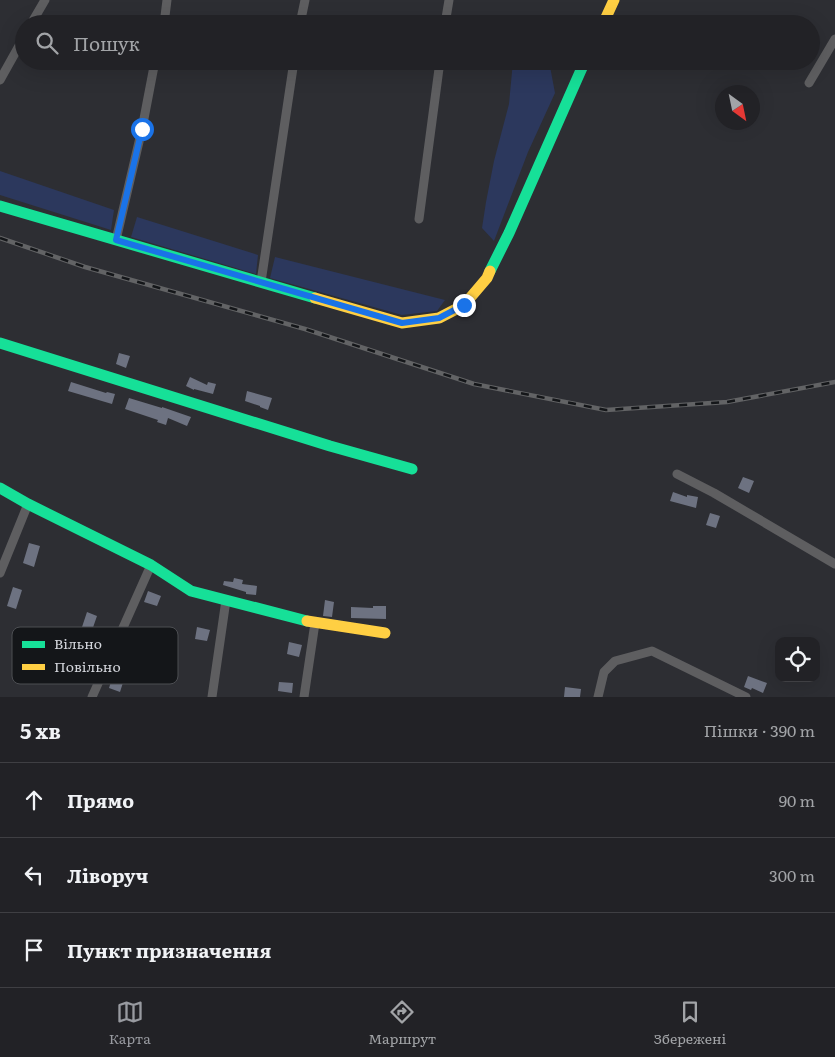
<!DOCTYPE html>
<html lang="uk">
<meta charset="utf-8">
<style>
body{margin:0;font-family:Literata,serif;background:#2e2f32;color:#f1f3f6}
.controls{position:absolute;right:15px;bottom:15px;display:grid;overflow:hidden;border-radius:10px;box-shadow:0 5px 20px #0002}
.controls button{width:45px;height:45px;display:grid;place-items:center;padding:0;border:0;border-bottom:1px solid #3f3f43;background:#222226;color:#f1f3f6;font:25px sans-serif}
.compass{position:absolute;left:715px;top:85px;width:45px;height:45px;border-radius:50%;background:#222226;box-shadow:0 5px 20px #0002;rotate:147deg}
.stop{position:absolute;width:15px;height:15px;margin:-11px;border:4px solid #1a73e8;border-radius:50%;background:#fff}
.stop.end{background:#1a73e8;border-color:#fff;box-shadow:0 1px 5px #0008}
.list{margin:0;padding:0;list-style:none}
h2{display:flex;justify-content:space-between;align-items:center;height:65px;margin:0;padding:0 20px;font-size:21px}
h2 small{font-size:16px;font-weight:400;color:#a2a4a7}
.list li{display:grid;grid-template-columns:32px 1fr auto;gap:15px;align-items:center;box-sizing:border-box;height:75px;padding:0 20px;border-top:1px solid #3f3f43}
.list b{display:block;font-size:19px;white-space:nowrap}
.list em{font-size:16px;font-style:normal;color:#a2a4a7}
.icon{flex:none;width:28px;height:28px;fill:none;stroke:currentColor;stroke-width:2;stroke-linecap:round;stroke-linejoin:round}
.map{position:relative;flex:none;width:835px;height:697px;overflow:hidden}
.search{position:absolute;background:#222226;box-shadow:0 5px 20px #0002;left:15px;right:15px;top:15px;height:55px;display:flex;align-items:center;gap:12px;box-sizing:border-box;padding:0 18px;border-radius:28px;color:#a2a4a7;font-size:19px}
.sheet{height:290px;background:#222226}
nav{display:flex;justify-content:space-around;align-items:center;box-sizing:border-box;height:70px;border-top:1px solid #3f3f43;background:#222226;font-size:14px;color:#a2a4a7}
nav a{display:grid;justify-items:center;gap:2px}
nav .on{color:#989aa0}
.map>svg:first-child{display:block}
.green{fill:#2c385d}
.building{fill:#6d7281}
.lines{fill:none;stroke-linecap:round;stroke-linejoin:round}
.street{stroke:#5e5e60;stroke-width:9}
.fast{stroke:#16e098;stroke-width:11}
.slow{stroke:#ffcf43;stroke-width:11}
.rail-casing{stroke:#626365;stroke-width:4.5}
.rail{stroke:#141619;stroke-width:2.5;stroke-dasharray:8;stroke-linecap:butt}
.route{stroke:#1a73e8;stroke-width:6}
.key{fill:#141619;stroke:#4d4f53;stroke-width:1}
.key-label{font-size:14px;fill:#d2d4da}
</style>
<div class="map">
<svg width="835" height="697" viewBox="0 0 835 697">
<rect width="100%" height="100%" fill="#2d2e33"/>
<!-- green -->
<path class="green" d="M513 61H549L555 93 528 152 494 241 482 228 486 202 494 161 509 104Z
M0 171 114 210 111 230 0 195Z
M137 217 258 255 256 274 131 237Z
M275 257 445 300 437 311 402 315 270 278Z"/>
<!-- building -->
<path class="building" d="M119 353 130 356 126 368 116 364Z
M190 377 207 385 208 382 216 384 213 394 194 389V390L186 386Z
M71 382 106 393 107 392 115 394 112 404 68 391Z
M247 391 272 398 268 410 260 407V406L245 401Z
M129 398 162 408V407L191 417 187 426 168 418 166 425 157 422 158 420 125 409Z
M743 477 754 481 749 493 738 488Z
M673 492 687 497V495L698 497 696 508 670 501Z
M710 513 720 516 716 528 706 525Z
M29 543 40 546 34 567 23 563Z
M234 578 243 580 242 584 257 586 256 595 246 594V592L223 585 224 581 233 582Z
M13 587 22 590 16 609 7 606Z
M148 591 161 596 157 606 144 602Z
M325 600 334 602 332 617 323 616Z
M373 606H386V619L351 618V607L373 608Z
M87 612 97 616 89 639 79 636Z
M197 627 210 630 207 641 195 639Z
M289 642 302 645 299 657 287 654Z
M117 663 128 667 120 692 109 688Z
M748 676 767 683 763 693 752 688 751 690 744 687Z
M279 682 293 683 292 693 278 691Z
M565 687 581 689 580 697H564Z"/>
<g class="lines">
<!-- street -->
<path class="street" d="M31 24 45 0
M164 24 167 0
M300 24 305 0
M445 24 449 0
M0 80 24 37
M809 83 835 39
M419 219 440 61
M116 240 142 129 155 61
M261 282 294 61
M677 474 714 493 835 564
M0 573 28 504
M92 697 151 565
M212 697 226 600
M304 697 315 623
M598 697 604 672 615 661 652 651 746 697"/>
<!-- fast -->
<path class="fast" d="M0 206 315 298
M490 271 509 233 585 61
M0 343 330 446 412 469
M0 488 28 504 151 565 191 591 307 621"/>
<!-- slow -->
<path class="slow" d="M603 24 614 0
M315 298 402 323 439 318 464 305 487 278 490 271
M307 621 385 633"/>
<!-- rail casing -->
<g class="rail-casing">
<path id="rail" d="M0 238 85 267 305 329 474 384 606 410 727 402 835 382"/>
</g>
<!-- rail -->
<use href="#rail" class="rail"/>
</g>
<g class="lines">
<!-- route -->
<path class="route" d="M142 129 116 240 402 323 439 318 464 305"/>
</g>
<!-- legend -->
<rect x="12" y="627" width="166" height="57" rx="8" class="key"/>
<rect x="22" y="641" width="23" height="7" fill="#16e098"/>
<rect x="22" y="664" width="23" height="6" fill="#ffcf43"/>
<g class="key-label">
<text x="54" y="649">Вільно</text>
<text x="54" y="672">Повільно</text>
</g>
</svg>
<div class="controls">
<button><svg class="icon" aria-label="locate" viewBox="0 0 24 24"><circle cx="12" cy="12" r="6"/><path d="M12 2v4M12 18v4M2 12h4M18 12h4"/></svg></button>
</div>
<svg class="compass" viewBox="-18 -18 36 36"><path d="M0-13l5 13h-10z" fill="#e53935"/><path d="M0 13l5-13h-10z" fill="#a2a4a7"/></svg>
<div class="stop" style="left:142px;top:129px"></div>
<div class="stop end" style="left:464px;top:305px"></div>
<div class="search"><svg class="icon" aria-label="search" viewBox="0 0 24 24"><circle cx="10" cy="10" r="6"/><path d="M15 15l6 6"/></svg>Пошук</div>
</div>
<section class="sheet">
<h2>5 хв<small>Пішки · 390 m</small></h2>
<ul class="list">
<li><svg class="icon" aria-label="ahead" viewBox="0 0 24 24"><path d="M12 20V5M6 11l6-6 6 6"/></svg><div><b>Прямо</b></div><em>90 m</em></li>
<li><svg class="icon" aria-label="left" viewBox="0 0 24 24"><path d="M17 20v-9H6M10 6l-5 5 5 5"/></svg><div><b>Ліворуч</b></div><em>300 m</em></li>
<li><svg class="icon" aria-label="arrive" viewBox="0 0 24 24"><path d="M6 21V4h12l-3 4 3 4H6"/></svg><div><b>Пункт призначення</b></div></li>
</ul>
</section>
<nav>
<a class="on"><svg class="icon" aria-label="map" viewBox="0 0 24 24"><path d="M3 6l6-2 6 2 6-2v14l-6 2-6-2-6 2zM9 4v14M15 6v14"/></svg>Карта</a>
<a><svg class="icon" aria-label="directions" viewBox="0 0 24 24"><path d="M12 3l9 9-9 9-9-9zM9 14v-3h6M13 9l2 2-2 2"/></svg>Маршрут</a>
<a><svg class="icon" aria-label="saved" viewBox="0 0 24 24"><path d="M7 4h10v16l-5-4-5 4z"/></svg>Збережені</a>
</nav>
